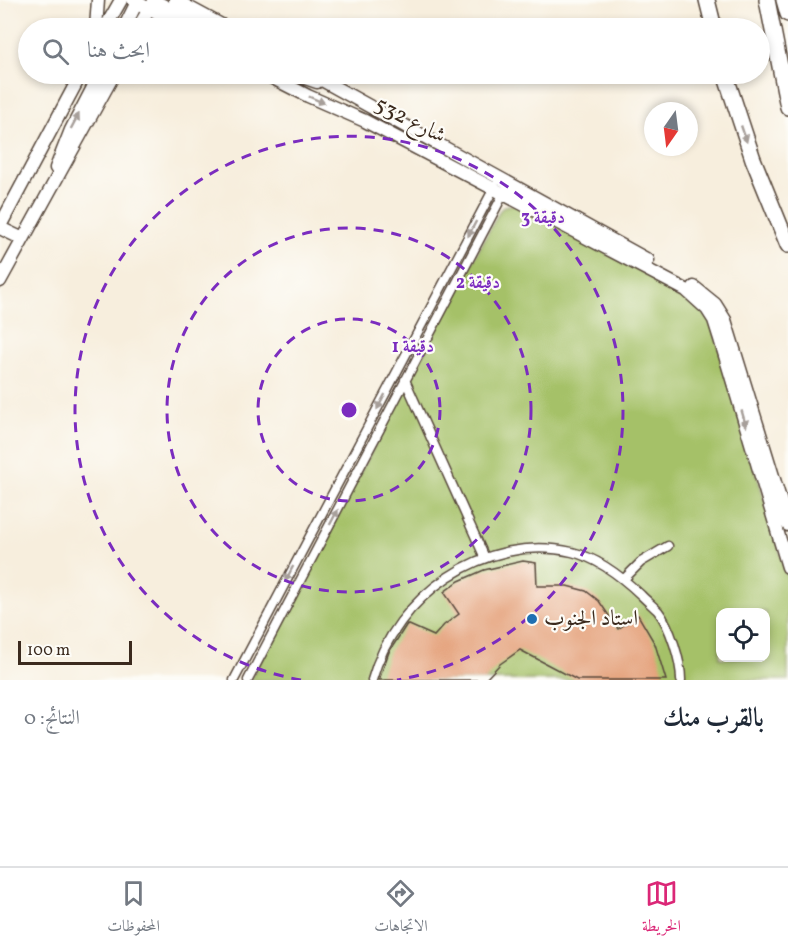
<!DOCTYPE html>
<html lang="ar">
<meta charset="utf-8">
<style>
body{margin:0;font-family:Vollkorn,Amiri,serif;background:#f2f2f3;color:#1f2937;direction:rtl}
.controls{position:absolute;right:18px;bottom:18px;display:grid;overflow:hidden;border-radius:12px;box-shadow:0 3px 9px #0003}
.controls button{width:54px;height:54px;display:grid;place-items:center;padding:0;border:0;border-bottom:2px solid #e0e1e3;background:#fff;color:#1f2937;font:30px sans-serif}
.compass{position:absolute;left:644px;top:102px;width:54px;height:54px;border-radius:50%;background:#fff;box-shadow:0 3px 9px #0003;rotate:194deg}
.scale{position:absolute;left:18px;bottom:15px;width:114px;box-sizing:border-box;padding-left:6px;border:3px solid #3b2a1e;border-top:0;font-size:16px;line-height:21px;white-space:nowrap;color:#3b2a1e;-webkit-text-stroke:4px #fdfcf7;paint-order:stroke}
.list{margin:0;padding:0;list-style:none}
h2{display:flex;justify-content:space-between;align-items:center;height:78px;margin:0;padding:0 24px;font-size:26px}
h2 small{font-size:20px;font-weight:400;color:#747a83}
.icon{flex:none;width:33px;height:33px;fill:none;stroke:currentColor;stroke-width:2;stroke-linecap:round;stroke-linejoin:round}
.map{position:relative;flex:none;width:788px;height:680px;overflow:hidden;direction:ltr}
.search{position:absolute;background:#fff;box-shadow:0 3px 9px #0003;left:18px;right:18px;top:18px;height:66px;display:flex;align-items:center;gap:15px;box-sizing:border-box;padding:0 21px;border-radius:33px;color:#747a83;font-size:22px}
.sheet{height:186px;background:#fff}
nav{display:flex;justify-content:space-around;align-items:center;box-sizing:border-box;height:84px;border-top:2px solid #e0e1e3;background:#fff;font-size:16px;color:#747a83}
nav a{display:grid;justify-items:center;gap:3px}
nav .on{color:#db2777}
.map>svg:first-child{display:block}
.green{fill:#a5c168;stroke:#707643;stroke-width:1.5;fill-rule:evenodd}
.building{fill:#e2986e}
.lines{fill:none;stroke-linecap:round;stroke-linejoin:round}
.street-casing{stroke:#57473b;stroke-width:11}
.secondary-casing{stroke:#57473b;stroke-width:15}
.highway-casing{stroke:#57473b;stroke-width:18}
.street{stroke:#fff;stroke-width:8}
.secondary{stroke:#fff;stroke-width:12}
.highway{stroke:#fff;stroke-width:15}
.oneway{fill:#a79f9a}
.ring{fill:none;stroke:#7b2cbf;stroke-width:3;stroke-dasharray:10 8}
.poi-dot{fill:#1f6fb2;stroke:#fdfcf7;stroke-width:2}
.labels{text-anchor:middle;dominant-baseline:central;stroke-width:4.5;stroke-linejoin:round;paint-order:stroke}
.street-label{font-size:22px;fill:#3b2a1e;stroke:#fdfcf7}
.poi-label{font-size:22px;fill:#3b2a1e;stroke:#fdfcf7;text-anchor:start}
.centre{fill:#7b2cbf;stroke:#fdfcf7;stroke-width:3}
.ring-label{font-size:18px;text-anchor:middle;font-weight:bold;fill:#7b2cbf;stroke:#fdfcf7;stroke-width:4.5;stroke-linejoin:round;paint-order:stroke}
</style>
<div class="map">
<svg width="788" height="680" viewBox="0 0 788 680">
<rect width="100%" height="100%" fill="#fdfcf7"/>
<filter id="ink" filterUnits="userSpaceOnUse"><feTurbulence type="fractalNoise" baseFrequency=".0167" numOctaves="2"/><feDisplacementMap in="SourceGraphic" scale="12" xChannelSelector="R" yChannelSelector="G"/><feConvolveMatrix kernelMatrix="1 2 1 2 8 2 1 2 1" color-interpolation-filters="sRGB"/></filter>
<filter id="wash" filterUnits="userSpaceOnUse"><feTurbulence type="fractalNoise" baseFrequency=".008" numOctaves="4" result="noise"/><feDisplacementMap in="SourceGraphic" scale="24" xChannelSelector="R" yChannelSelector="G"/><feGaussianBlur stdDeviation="1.35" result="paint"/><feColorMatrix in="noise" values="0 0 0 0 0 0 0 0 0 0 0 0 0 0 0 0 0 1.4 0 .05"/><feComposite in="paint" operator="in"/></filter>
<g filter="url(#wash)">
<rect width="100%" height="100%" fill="#f7eedd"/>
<!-- green -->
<path class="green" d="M515 204 678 291 698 305 712 323 788 579V680H250L500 210 505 206ZM720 612H766V658H720Z"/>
<g id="blocks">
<!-- building -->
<path class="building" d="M523 561 536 563 537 586H567L586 591 599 601 618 629 638 615 655 644 666 680H577L520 650 500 664 485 680H379L389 652 407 624 434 636 444 625 459 614 444 592 459 581 484 570Z"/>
</g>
</g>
<g filter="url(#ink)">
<use href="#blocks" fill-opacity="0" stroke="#57473b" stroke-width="1.5"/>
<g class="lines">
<!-- street casing -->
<g class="street-casing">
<path id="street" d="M405 380 485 558
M624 579 641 562 668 546
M234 680 495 186
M248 680 506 189
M372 680C395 596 485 532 572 552 598 558 622 577 641 595 647 601 653 606 658 611 670 626 681 661 681 680"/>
</g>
<!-- secondary casing -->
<g class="secondary-casing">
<path id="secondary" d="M133 0 183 28
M153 0 207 28
M175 0 227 28
M96 28 98 0
M105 28 121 0
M124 28 138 0
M138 28 152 4
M265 74 308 96 365 121 686 290 707 309 714 320 720 339 788 567
M294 74 317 82
M311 74 648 260
M56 168 71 130 100 74
M0 226 81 74
M0 228 23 239
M0 281 114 74
M694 287 715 304 725 320 788 525"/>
</g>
<!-- highway casing -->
<g class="highway-casing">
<path id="highway" d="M707 0 714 28
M767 0 788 107
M784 0 788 14
M725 74 753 159 788 245"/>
</g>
<!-- street -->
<use href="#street" class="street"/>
<!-- secondary -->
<use href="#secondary" class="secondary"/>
<!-- highway -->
<use href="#highway" class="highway"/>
</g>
<!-- one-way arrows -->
<defs><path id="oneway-solid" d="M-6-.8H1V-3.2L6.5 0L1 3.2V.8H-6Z" transform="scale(1.5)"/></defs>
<g class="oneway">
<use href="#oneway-solid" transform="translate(317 100) rotate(23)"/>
<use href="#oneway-solid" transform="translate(75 121) rotate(-62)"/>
<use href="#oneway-solid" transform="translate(744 134) rotate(71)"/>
<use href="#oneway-solid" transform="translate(472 229) rotate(118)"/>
<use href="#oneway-solid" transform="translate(381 402) rotate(118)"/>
<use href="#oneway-solid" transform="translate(744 419) rotate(74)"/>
<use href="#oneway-solid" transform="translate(334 517) rotate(-62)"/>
<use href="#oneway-solid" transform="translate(289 574) rotate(118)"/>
</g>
</g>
<!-- distance rings -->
<g class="ring">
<circle cx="349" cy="410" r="91"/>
<circle cx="349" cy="410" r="182"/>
<path d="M301 680A274 274 0 1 1 397 680"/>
</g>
<!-- markers -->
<circle class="poi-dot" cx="532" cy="619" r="6"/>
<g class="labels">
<!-- street labels -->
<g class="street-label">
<text transform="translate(410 121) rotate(27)">شارع 532</text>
</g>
<!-- poi labels -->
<g class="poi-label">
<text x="544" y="619">استاد الجنوب</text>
</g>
</g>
<circle cx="349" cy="410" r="9" class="centre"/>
<g class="ring-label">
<text x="543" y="223">3 دقيقة</text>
<text x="478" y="288">2 دقيقة</text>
<text x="413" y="352">1 دقيقة</text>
</g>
</svg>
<div class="controls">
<button><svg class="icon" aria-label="locate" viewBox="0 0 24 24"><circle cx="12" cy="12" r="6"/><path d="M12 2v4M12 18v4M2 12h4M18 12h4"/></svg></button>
</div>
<svg class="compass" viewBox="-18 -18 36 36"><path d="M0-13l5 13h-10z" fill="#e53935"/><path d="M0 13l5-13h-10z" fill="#747a83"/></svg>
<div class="scale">100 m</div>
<div class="search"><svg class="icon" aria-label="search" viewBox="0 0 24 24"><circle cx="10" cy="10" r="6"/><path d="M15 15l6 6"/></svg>ابحث هنا</div>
</div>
<section class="sheet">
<h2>بالقرب منك<small>النتائج: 0</small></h2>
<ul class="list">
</ul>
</section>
<nav>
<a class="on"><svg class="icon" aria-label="map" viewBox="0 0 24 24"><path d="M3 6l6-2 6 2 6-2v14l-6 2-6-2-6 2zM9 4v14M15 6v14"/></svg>الخريطة</a>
<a><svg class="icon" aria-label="directions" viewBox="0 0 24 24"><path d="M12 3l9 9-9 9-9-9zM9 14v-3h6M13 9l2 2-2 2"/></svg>الاتجاهات</a>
<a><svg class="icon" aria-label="saved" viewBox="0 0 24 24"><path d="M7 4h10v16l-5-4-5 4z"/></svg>المحفوظات</a>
</nav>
